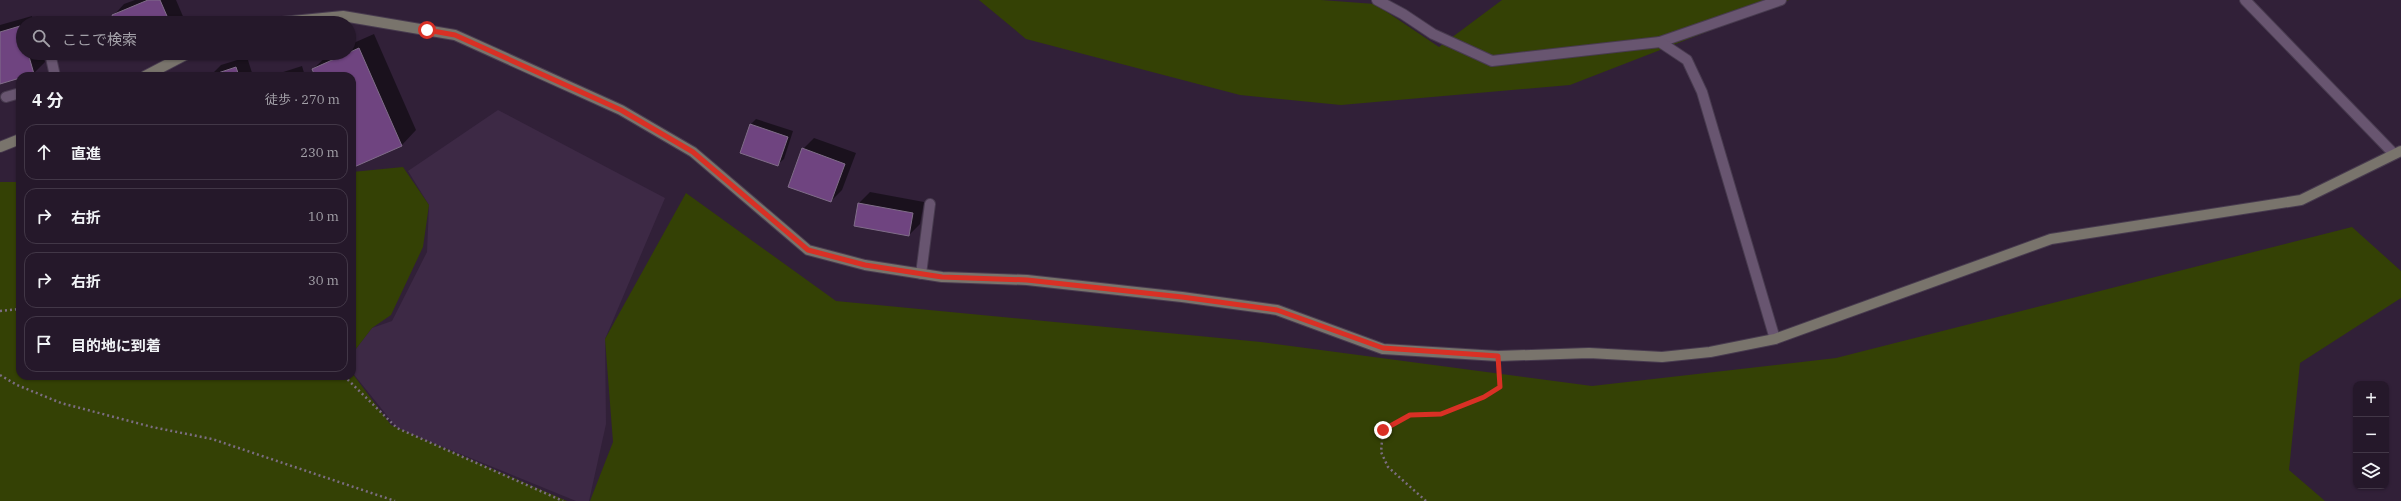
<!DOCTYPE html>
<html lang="ja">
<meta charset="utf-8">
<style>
body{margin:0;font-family:"IBM Plex Serif","Noto Sans JP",serif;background:#312536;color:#f1f3f6}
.controls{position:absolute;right:12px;bottom:12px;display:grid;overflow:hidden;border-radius:8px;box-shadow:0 1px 3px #0004}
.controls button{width:36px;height:36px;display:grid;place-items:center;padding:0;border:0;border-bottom:1px solid #423747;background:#25182a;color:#f1f3f6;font:20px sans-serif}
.stop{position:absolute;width:12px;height:12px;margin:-9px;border:3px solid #d93025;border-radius:50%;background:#fff}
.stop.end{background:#d93025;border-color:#fff;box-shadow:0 1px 4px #0008}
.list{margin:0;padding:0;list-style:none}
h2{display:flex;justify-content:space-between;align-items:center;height:52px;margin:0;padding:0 16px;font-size:17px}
h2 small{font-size:13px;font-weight:400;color:#a3a0a8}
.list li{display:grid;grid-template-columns:26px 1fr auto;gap:12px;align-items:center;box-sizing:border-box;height:56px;margin:0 8px 8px;padding:0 8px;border:1px solid #423747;border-radius:12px}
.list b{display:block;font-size:15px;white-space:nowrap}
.list em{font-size:13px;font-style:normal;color:#a3a0a8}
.icon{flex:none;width:22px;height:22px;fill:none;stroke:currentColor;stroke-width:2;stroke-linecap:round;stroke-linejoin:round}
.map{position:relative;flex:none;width:2401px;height:501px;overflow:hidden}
.search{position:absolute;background:#25182a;box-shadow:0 1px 3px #0004;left:16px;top:16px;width:340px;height:44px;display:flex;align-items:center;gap:10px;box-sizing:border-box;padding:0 14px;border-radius:22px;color:#a3a0a8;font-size:15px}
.panel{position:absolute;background:#25182a;box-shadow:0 1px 3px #0004;left:16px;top:72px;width:340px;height:308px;border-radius:12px}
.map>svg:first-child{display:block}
.built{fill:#3d2945}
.green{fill:#344105}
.shadow{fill:#0007}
.building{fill:#6f4480;stroke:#806d89}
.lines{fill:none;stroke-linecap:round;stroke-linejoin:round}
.lane-casing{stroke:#483b4f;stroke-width:12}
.street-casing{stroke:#483b4f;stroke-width:12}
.secondary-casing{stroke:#483b4f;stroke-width:12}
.path{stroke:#7b6d81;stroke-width:2.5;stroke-dasharray:2 3;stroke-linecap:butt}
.lane{stroke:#685570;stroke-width:10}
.street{stroke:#685570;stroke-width:10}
.secondary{stroke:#79746c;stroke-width:10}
.route{stroke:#d93025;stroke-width:5}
</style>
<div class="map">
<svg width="2401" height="501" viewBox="0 0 2401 501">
<rect width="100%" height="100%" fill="#312038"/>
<!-- built -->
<path class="built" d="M498 110 665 198 605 339 606 424 589 501H576L397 428 352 372V354L372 328 392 321 427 252 429 205 408 171Z"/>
<!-- green -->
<path class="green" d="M979 0H1321L1375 4 1439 47 1502 0H1789L1570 85 1341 105 1240 95 1026 39Z
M403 167 429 205 423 247 391 315 372 328 352 354V172Z
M0 182H20V376H352V373L391 425 567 501H0Z
M686 193 836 301 1261 342 1592 386 1836 358 2352 227 2401 271V298L2300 363 2289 470 2325 501H590L613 442 605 339Z"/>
<!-- shadow -->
<path class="shadow" d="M135 0H176L185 21 183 23H116L113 16 124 4Z
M32 16 34 23H23V53H42L45 62 34 73 0 83V25Z
M374 34 416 130 402 145 355 165 352 159V76H316L313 69 328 55 349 53V45Z
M247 57 253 76H210L221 65Z
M302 66 305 76H276L277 74Z
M756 119 793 131 784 159 778 164 750 125Z
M814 138 856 153 842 190 831 201 803 149Z
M870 192 924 202 920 224 909 235 859 203Z"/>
<!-- building -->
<path class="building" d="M148 0H160L170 23H115L112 15Z
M20 26 23 35V53H28L34 74 20 76V78L0 84V32Z
M359 48 402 146 354 167 352 162V76H315L312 69Z
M236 67 239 76H209Z
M750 124 788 137 778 166 740 153Z
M802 148 845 164 831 202 788 187Z
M858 203 913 213 909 236 854 226Z"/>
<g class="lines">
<!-- lane casing -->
<g class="lane-casing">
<path id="lane" d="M1660 42 1781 0"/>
</g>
<!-- street casing -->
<g class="street-casing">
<path id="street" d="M1377 0 1403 14 1433 34 1492 61 1660 42 1687 60 1702 92 1775 339
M2245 0 2394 154
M50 53 55 76
M6 97 20 93
M921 274 930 204"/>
</g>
<!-- secondary casing -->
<g class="secondary-casing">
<path id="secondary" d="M272 23 343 16 455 35 621 110 693 152 808 250 865 265 942 277 1027 280 1182 297 1277 310 1383 349 1498 356 1589 353 1662 357 1710 352 1775 339 2051 239 2301 200 2401 151
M145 76 189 53
M0 147 20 139"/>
</g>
<!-- path -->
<path class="path" d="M0 311 20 309
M0 375 17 385 61 403 152 427 212 439 395 501
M344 376 397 428 563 501
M1426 501 1388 467 1381 452 1383 430 1410 415 1441 414 1484 397 1500 387V378"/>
<!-- lane -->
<use href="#lane" class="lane"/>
<!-- street -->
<use href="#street" class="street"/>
<!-- secondary -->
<use href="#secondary" class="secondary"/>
</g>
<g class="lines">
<!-- route -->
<path class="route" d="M427 30 455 35 621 110 693 152 808 250 865 265 942 277 1027 280 1182 297 1277 310 1383 348 1498 356 1500 387 1484 397 1441 414 1410 415 1383 430"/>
</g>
</svg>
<div class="controls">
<button>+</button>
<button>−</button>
<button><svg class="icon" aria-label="layers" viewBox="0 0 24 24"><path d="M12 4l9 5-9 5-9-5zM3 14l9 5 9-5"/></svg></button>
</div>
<div class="stop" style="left:427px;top:30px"></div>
<div class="stop end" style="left:1383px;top:430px"></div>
<div class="search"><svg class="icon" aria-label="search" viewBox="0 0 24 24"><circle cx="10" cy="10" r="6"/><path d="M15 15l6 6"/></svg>ここで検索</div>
<section class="panel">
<h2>4 分<small>徒歩 · 270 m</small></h2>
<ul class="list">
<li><svg class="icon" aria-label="ahead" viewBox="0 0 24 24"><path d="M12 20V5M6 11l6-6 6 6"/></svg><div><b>直進</b></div><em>230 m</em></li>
<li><svg class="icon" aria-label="right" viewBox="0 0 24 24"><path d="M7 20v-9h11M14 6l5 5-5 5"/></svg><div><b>右折</b></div><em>10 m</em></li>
<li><svg class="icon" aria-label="right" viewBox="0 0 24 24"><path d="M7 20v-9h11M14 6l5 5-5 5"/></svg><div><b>右折</b></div><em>30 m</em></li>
<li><svg class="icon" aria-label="arrive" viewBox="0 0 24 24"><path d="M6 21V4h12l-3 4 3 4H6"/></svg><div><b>目的地に到着</b></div></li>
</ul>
</section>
</div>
